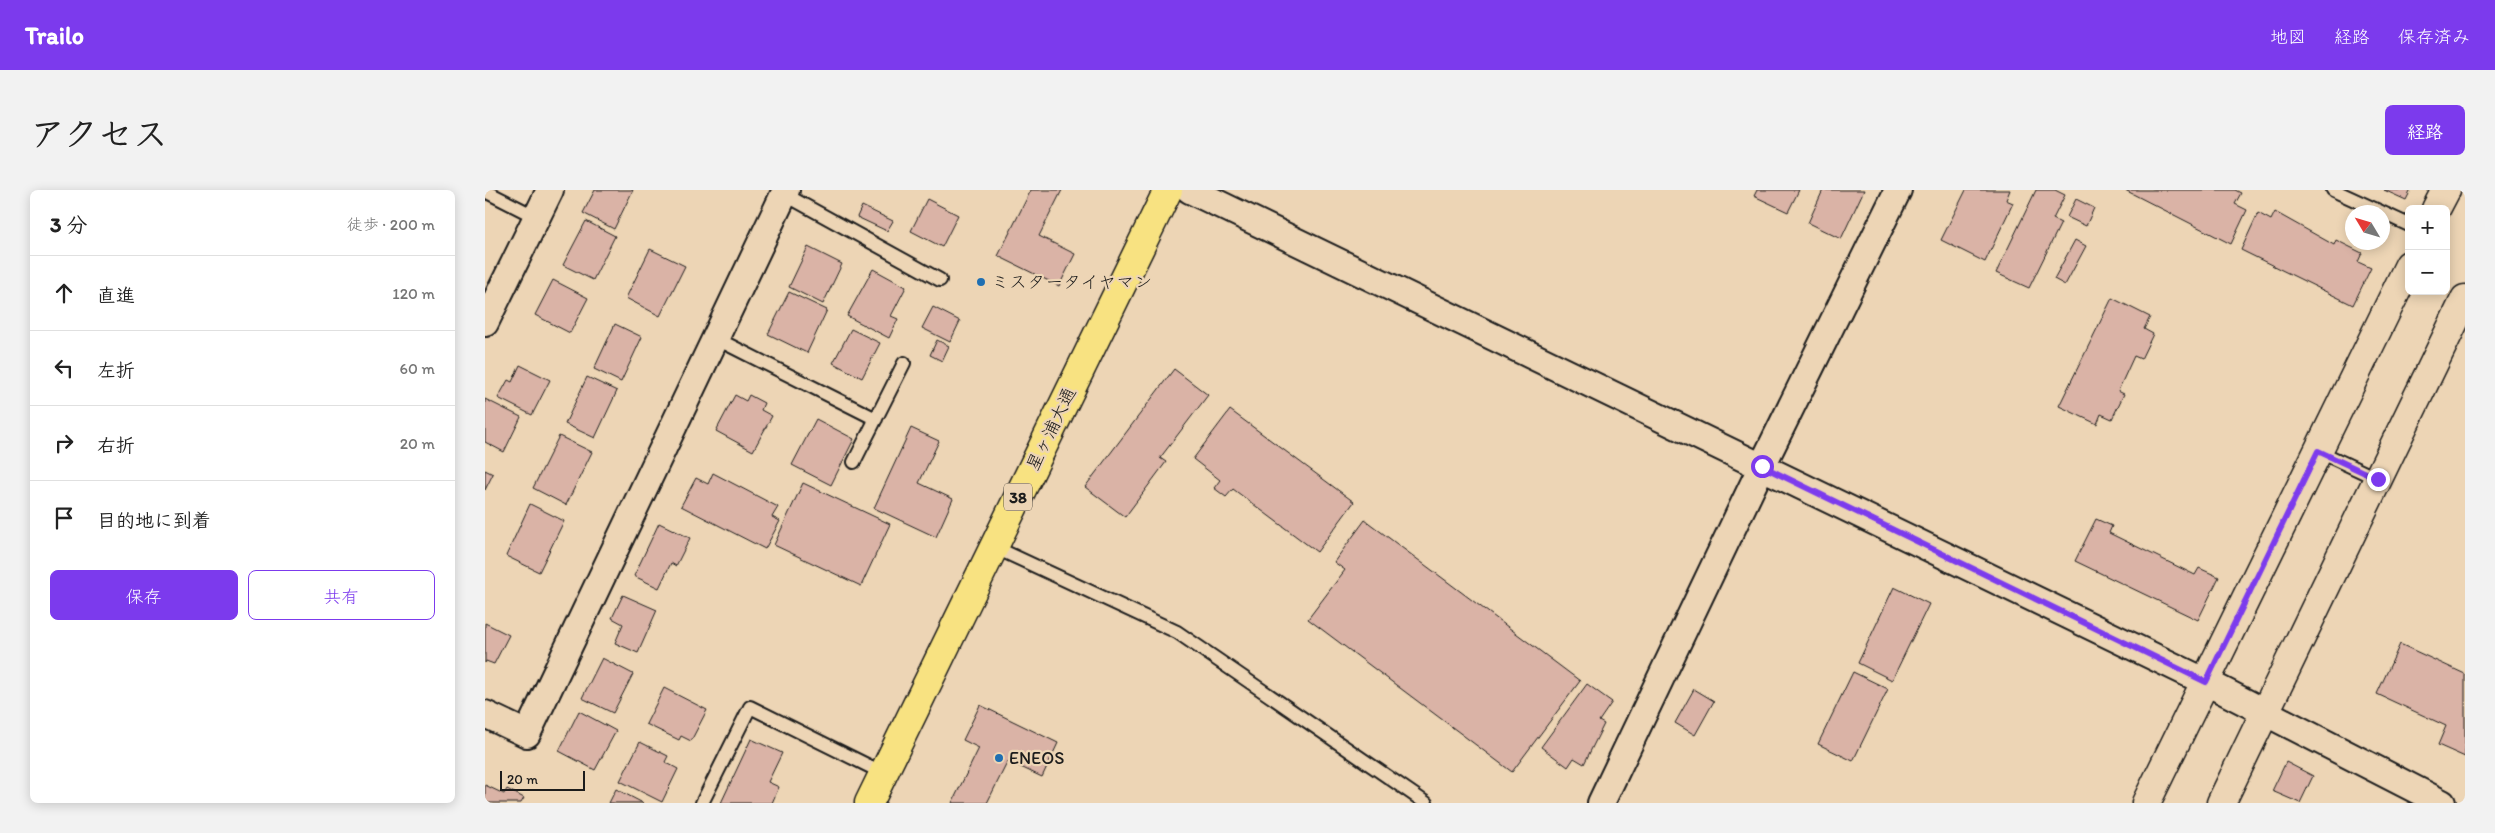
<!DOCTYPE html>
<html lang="ja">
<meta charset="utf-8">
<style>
body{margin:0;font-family:Itim,"Klee One",sans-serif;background:#f2f2f2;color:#222}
.controls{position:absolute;right:15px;top:15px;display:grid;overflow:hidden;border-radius:8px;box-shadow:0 2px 12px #0003}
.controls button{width:45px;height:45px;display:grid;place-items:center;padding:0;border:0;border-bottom:1px solid #e0e0e0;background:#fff;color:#222;font:25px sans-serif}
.compass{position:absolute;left:1860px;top:15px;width:45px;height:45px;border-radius:50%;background:#fff;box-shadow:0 2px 12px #0003;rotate:308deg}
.scale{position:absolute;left:15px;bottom:12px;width:85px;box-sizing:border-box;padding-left:5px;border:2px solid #1c1c1c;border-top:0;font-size:14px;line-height:18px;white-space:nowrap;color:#1c1c1c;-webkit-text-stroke:4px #edd5b5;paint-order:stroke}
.stop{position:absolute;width:15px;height:15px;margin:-11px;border:4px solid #7c3aed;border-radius:50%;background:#fff}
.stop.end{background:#7c3aed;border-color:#fff;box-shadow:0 1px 5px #0008}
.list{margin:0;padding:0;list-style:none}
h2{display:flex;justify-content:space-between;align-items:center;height:65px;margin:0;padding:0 20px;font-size:21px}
h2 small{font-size:16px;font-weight:400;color:#767676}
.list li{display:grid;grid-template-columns:32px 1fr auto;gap:15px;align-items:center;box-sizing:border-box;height:75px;padding:0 20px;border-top:1px solid #e0e0e0}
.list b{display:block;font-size:19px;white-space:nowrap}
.list em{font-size:16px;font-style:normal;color:#767676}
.actions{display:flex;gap:10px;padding:15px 20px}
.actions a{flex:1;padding:11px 0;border:1px solid #7c3aed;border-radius:8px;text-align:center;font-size:18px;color:#7c3aed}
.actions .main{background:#7c3aed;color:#fff}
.icon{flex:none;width:28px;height:28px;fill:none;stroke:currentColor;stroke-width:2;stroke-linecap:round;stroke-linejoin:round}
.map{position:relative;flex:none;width:1980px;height:613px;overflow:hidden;border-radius:8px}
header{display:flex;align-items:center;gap:30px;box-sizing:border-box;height:70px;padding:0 25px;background:#7c3aed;color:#fff}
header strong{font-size:24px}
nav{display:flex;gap:28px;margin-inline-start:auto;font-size:18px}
.intro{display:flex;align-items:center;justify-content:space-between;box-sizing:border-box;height:120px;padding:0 30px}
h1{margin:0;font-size:35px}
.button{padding:12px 22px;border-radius:8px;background:#7c3aed;color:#fff;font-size:18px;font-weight:700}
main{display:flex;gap:30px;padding:0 30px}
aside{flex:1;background:#fff;border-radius:8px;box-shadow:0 2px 12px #0003}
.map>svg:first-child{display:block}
.building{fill:#dab3a6;stroke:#1c1c1c}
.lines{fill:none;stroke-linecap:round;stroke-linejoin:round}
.service-casing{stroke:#1c1c1c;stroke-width:16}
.minor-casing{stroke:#1c1c1c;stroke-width:30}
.tertiary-casing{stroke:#1c1c1c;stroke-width:31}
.trunk-casing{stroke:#1c1c1c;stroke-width:31}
.service{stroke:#edd5b5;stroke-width:12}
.minor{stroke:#edd5b5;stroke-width:26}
.tertiary{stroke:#edd5b5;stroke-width:28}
.trunk{stroke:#f8e281;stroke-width:28}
.route{stroke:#7c3aed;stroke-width:6}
.poi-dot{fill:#1f6fb2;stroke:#edd5b5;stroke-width:2}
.labels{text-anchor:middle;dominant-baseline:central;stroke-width:4.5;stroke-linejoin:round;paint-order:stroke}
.shield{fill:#edd5b5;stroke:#5b544a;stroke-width:1}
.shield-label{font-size:16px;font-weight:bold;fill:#1c1c1c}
.poi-label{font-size:18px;fill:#1c1c1c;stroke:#edd5b5;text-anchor:start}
.street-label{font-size:18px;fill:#1c1c1c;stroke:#edd5b5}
</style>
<header>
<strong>Trailo</strong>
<nav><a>地図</a><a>経路</a><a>保存済み</a></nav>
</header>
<div class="intro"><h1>アクセス</h1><a class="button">経路</a></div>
<main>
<aside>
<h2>3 分<small>徒歩 · 200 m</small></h2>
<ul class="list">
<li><svg class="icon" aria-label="ahead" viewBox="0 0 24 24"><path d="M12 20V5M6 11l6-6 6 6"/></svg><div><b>直進</b></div><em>120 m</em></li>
<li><svg class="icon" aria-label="left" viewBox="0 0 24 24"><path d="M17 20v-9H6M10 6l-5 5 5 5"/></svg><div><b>左折</b></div><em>60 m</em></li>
<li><svg class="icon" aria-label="right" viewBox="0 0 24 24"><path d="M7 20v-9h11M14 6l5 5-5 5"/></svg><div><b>右折</b></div><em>20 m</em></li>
<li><svg class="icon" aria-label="arrive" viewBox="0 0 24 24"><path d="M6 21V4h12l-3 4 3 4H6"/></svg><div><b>目的地に到着</b></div></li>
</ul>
<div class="actions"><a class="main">保存</a><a>共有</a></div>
</aside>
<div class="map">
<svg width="1980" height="613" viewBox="0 0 1980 613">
<rect width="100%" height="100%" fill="#edd5b5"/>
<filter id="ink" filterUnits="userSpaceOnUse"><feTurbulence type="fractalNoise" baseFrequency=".02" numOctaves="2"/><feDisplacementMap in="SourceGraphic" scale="10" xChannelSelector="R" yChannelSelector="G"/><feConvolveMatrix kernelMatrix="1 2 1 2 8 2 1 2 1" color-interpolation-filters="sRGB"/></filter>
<g filter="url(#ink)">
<!-- building -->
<path class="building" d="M110 0H148L129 39 98 23Z
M546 0H577L554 46 590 64 574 96 513 66Z
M1272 0H1314L1303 22 1269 6Z
M1338 0H1379L1356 49 1323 33Z
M1481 0H1525L1521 10 1528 13 1500 72 1456 50Z
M1551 0H1570L1580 5 1568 29 1576 33 1544 98 1511 83Z
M1640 0H1750L1756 3 1750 14 1762 20 1746 54Z
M1899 0H1926L1921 10Z
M442 9 473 25 457 57 426 41Z
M1591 9 1609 18 1601 36 1582 27Z
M377 16 408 31 402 41 372 27Z
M1790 22 1849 55 1851 50 1877 63 1873 72 1886 78 1868 115 1756 60 1773 23 1786 30Z
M101 31 130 46 108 90 78 75Z
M1590 50 1601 56 1580 95 1569 89Z
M323 57 357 74 338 114 304 97Z
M165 59 200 76 175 126 141 108Z
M388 79 421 97 406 126 413 129 404 148 362 126Z
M68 90 103 108 85 143 50 125Z
M304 102 342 120 322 163 283 144Z
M1627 108 1665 127 1659 139 1668 144 1656 169 1649 166 1633 201 1639 204 1627 229 1616 224 1612 234 1574 216Z
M448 117 475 131 465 152 437 138Z
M130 134 157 147 136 192 109 179Z
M366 139 395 153 377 188 348 173Z
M452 150 464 156 457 171 445 165Z
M35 175 65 190 47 225 13 208 23 190 27 192Z
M689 179 723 205 675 268 681 272 640 327 600 297Z
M102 187 132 201 110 248 80 234Z
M250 205 261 211 264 205 279 213 276 220 287 226 268 261 231 241Z
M0 209 36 227 19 262 0 252Z
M745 220 869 312 832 362 748 299 741 307 729 298 735 290 708 269Z
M331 229 369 249 346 295 307 275Z
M426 238 454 251 434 293 468 309 451 347 389 318Z
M74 246 107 262 81 315 48 298Z
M0 280 8 284 0 300Z
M228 283 293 317 287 327 295 331 280 359 196 316 211 288 223 294Z
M318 293 405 334 376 396 289 355Z
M45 314 79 331 54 382 21 366Z
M1611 329 1627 336 1624 343 1710 385 1714 378 1734 387 1713 430 1590 371Z
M880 330 1095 491 1027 582 823 429 860 380 849 372Z
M174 333 205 348 191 376 186 373 174 398 149 386Z
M1409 397 1444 414 1407 490 1373 473Z
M138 405 172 420 153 463 130 453 138 434 127 428Z
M0 433 24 445 9 474 1 471 0 473Z
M1915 454 1980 484V567L1953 555 1961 536 1892 504Z
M117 468 148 484 128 523 97 508Z
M1368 482 1403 499 1368 571 1333 554Z
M1102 494 1127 512 1114 531 1119 534 1099 574 1089 568 1083 577 1056 557Z
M179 498 222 520 206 551 196 546 194 550 161 534Z
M1209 499 1229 511 1210 545 1190 533Z
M495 515 573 553 557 587 523 571 502 613H467L494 558 478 550Z
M94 521 131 541 110 580 74 561Z
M266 549 297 563 283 592 294 597 287 613H236Z
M155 552 183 566 180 572 193 579 177 612 135 591Z
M1801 572 1828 586 1815 613 1787 601Z
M0 595 19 604 22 599 39 608 36 613H0Z
M131 599 158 613H124Z"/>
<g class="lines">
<!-- service casing -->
<g class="service-casing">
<path id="service" d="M1848 0 1896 22
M0 1 51 27
M299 4 455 90
M1898 23 1924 35
M230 148 391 229
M1833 261 1893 289
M369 272 419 173
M509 357 692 442 941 613
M217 613 265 517 398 583"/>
</g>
<!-- minor casing -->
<g class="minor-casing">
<path id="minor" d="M705 0 1721 492 1957 613
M0 133 65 0
M0 524 42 544 301 0
M1116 613 1277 276 1413 0"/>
</g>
<!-- tertiary casing -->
<g class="tertiary-casing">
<path id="tertiary" d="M1951 19 1961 0
M1661 613 1924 75
M1736 613 1980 109"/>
</g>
<!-- trunk casing -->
<g class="trunk-casing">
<path id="trunk" d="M384 613 683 0"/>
</g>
<!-- service -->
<use href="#service" class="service"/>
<!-- minor -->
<use href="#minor" class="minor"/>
<!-- tertiary -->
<use href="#tertiary" class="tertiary"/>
<!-- trunk -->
<use href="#trunk" class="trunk"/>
</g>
</g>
<g class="lines" filter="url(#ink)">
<!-- route -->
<path class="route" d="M1277 276 1721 492 1833 261 1893 289"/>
</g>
<!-- markers -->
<g class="poi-dot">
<circle cx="496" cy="92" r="5"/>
<circle cx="514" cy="568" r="5"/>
</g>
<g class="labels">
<!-- shield labels -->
<rect class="shield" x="519" y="293.5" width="28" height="27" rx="4"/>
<g class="shield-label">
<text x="533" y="307">38</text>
</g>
<!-- poi labels -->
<g class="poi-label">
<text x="506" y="92">ミスタータイヤマン</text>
<text x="524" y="568">ENEOS</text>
</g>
<!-- street labels -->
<g class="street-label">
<text transform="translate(566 239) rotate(-64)">星ヶ浦大通</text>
</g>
</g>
</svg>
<div class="controls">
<button>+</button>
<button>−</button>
</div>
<svg class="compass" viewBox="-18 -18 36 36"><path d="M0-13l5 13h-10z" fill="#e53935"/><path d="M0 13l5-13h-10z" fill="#767676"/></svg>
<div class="scale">20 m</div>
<div class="stop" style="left:1277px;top:276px"></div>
<div class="stop end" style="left:1893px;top:289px"></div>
</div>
</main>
